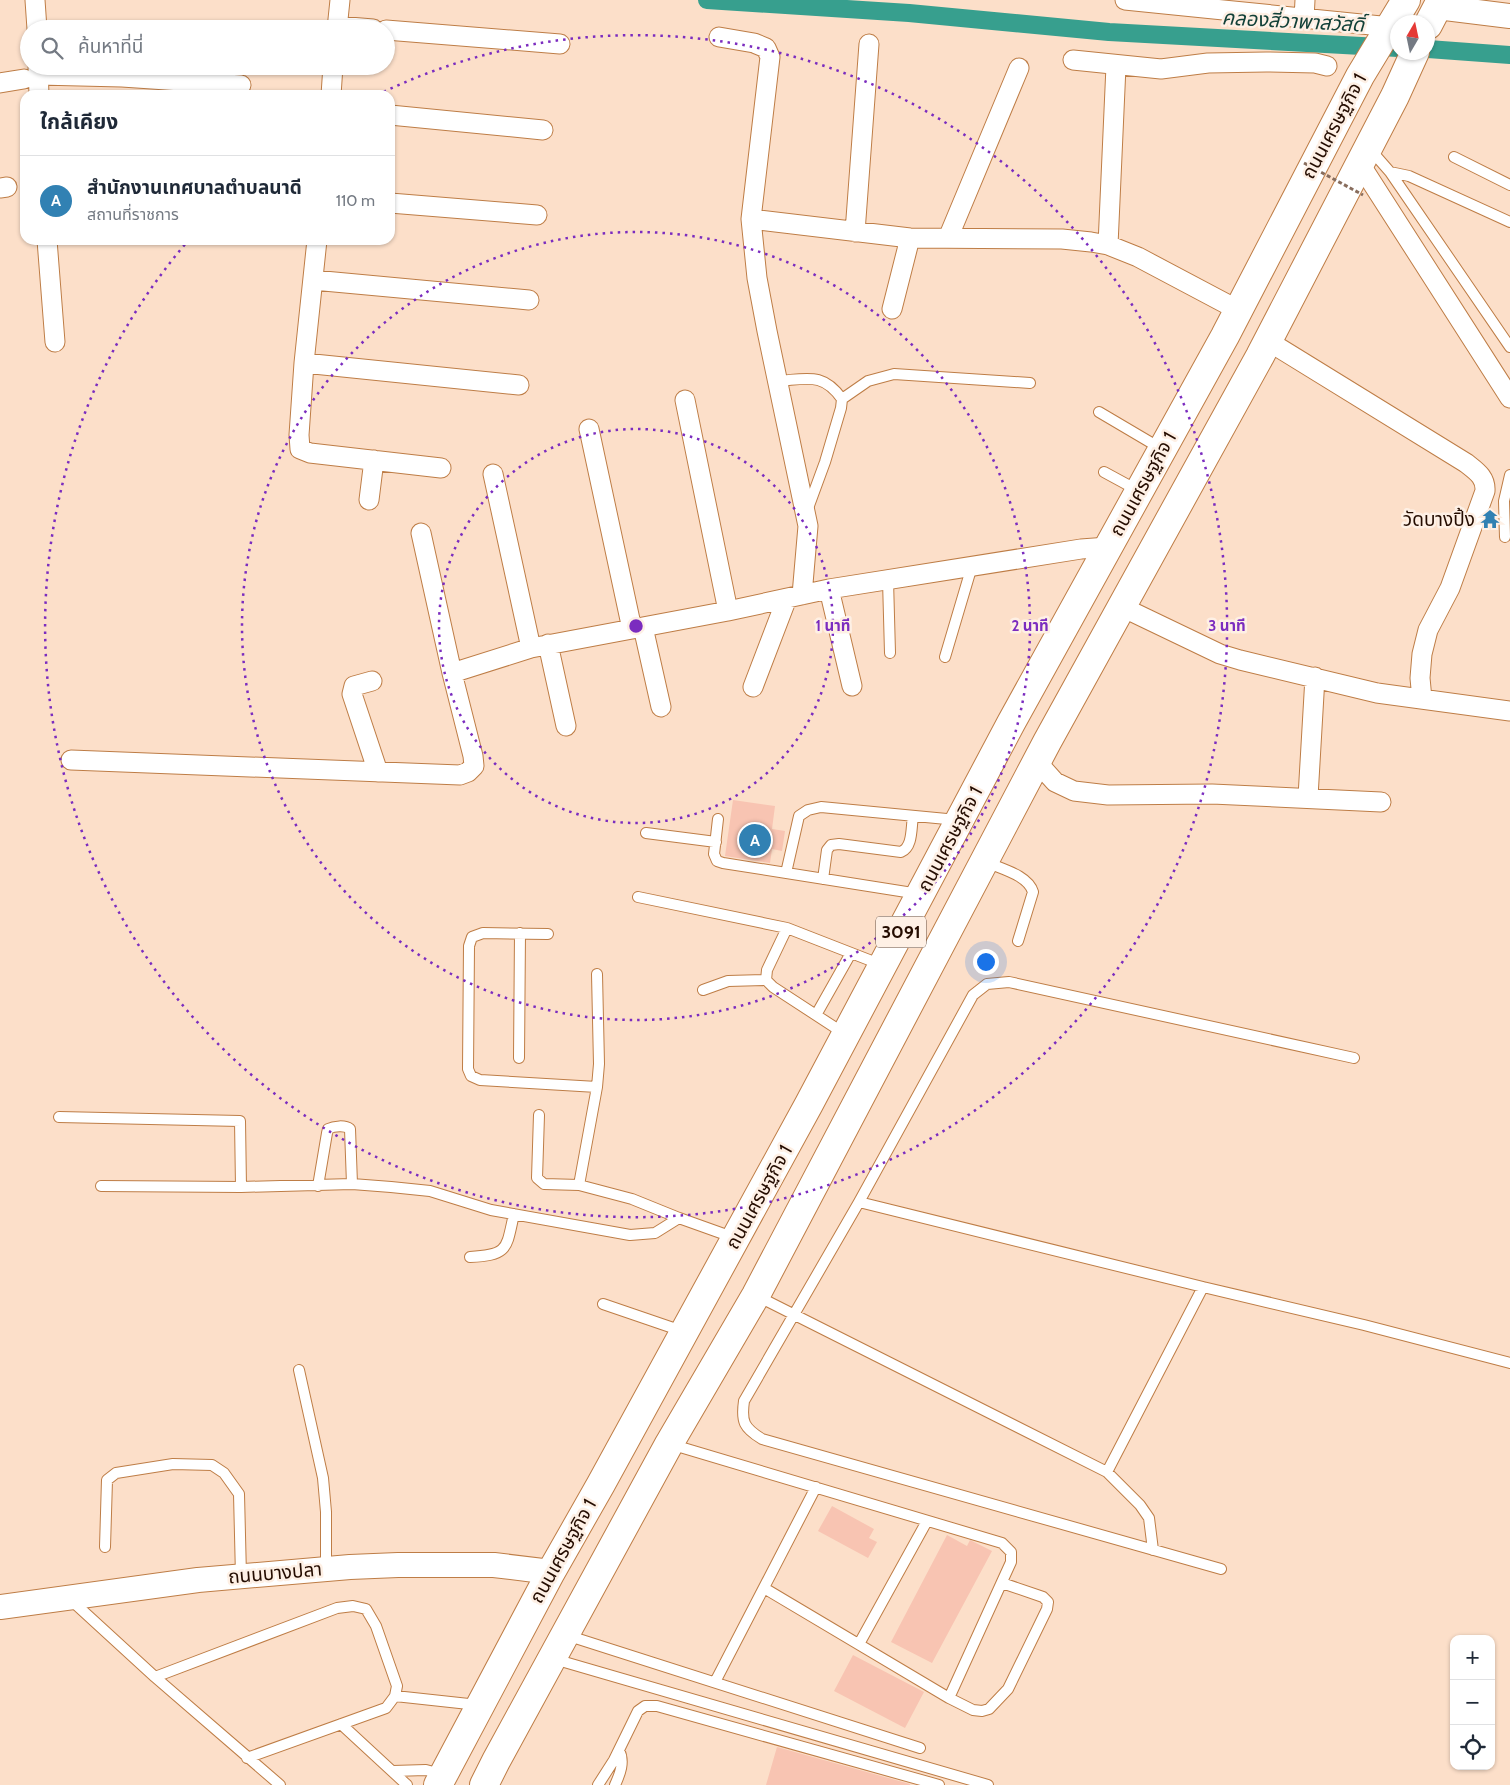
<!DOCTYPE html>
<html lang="th">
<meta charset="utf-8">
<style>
body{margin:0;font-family:Cabin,"Noto Sans Thai",sans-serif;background:#f2f2f3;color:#1f2937}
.controls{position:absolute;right:15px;bottom:15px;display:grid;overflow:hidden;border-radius:10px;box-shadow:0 1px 4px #0004}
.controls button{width:45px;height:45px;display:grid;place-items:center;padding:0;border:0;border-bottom:1px solid #e0e1e3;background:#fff;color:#1f2937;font:25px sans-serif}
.compass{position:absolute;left:1390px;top:15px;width:45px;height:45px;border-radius:50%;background:#fff;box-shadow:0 1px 4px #0004;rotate:9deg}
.you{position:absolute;left:985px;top:961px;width:18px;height:18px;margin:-12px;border:4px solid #fff;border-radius:50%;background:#1a73e8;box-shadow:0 0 0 8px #1a73e833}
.badge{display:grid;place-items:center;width:32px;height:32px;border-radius:50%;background:#3181b3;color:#fff;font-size:16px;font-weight:700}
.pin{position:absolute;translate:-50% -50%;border:2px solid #fff;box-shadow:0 1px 5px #0006}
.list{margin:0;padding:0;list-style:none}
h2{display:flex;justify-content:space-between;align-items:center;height:65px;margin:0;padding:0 20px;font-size:21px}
h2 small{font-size:16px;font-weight:400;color:#747a83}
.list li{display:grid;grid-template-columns:32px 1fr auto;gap:15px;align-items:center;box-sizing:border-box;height:90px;padding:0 20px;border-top:1px solid #e0e1e3}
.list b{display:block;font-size:19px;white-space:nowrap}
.list p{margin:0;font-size:16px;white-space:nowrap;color:#747a83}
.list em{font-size:16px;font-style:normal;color:#747a83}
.icon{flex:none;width:28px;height:28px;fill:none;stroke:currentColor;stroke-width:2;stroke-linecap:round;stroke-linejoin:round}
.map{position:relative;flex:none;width:1510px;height:1785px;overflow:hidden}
.search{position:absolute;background:#fff;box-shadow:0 1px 4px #0004;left:20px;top:20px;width:375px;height:55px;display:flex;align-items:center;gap:12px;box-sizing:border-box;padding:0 18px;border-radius:28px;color:#747a83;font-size:19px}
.panel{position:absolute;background:#fff;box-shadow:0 1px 4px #0004;left:20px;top:90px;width:375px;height:155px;border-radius:15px}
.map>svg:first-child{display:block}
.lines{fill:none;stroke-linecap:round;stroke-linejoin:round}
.canal{stroke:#379f8e;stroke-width:18}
.building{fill:#f8c4b2}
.service-casing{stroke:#be7d46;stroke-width:12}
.minor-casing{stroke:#be7d46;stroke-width:21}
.tertiary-casing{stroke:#be7d46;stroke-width:26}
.primary-casing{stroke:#be7d46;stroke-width:30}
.service{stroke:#fff;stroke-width:10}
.minor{stroke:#fff;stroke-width:19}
.tertiary{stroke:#fff;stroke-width:24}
.primary{stroke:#fff;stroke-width:28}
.path-bridge{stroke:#886d5d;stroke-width:3;stroke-dasharray:4 2.5;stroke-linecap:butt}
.ring{fill:none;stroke:#7b2cbf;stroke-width:2.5;stroke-dasharray:2.5 5}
.labels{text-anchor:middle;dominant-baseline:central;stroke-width:5;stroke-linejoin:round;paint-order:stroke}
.shield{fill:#fef0e5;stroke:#655045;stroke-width:1}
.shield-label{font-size:18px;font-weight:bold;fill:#240c00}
.street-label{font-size:19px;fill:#240c00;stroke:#fef0e5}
.poi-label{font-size:19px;fill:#240c00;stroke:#fef0e5;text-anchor:end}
.water-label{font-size:20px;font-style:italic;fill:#124038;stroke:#fef0e5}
.centre{fill:#7b2cbf;stroke:#fef0e5;stroke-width:2.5}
.ring-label{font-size:15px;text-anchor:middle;font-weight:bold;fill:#7b2cbf;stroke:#fef0e5;stroke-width:5;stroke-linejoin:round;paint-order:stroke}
</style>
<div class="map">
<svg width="1510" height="1785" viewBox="0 0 1510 1785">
<rect width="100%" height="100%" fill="#fcdfc9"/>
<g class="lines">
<!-- canal -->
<path class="canal" d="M707 0 909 13 1109 32 1398 48
M1428 49 1510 55"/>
</g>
<!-- building -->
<path class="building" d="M733 800 775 806 772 829 785 831 782 851 772 849 770 863 725 856Z
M832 1506 874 1529 869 1538 877 1542 868 1558 818 1531Z
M947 1535 967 1546 970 1540 992 1551 932 1663 891 1642Z
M853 1655 924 1692 905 1728 834 1691Z
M777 1747 910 1784V1785H766Z"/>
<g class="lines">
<!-- service casing -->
<g class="service-casing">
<path id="service" d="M1369 148 1390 172 1510 347
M1454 157 1510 185
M1390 172 1409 176 1510 222
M778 381C807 379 823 372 842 399L841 408 825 462 807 511
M842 399 868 381 894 374 1030 383
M1099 412 1160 448
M1104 472 1139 491
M1505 537 1504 501 1510 475
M888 580 890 653
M945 657 972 566
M718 819 714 854 717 861 723 863 919 894
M646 833 716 842
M986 862C1001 869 1028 875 1033 892L1018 941
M786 873 799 816 808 810 821 807 957 820
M823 879 827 850 831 845 839 844 901 852C913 847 911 828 913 816
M638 897 787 928
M548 934 483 933 472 937 469 946 468 1069 471 1076 480 1080 597 1087 579 1185 632 1199 679 1218
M597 974 599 1064 597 1087
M766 980 767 970 787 928 882 965
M703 990 728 981 766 980 773 987 845 1034
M816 1015 851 953
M519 1058 520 933
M539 1115 537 1178 544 1184 579 1185
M59 1117 240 1121 241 1187
M101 1186 241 1187 352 1184 391 1187 430 1191 491 1210 630 1235 655 1233 679 1218 735 1238
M318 1186 327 1133 328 1129C334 1126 345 1125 350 1129L352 1184
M470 1257C509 1255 506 1249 514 1214
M1203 1287 1364 1325 1510 1363
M757 1296 1107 1472 1203 1287 859 1202
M603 1304 682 1331
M299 1370 323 1478 326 1512V1569
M670 1444 1002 1543 1011 1552V1562L949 1698
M1107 1472 1140 1505 1149 1518 1153 1550
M105 1547 107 1480 116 1473 173 1464 212 1465 224 1473 239 1494 241 1576
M1221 1569 762 1439C744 1428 741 1422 744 1401L859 1202 973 995 987 984 1009 982 1354 1058
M764 1588 949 1698 973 1710 982 1711 989 1709 1008 1689 1047 1609 1048 1602 1043 1597 1002 1583
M71 1600 155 1677 280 1785
M566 1635 920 1748
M859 1644 927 1521
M554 1659 988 1785
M155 1677 337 1608 353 1606 366 1609 376 1626 397 1686 395 1696 386 1708 247 1758
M715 1682 816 1487
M395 1696 478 1705
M341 1724 407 1785
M393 1771 426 1770 441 1774
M598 1785 614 1760 638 1711 645 1706H657L939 1785
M615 1785C620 1774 625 1762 619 1750"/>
</g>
<!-- minor casing -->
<g class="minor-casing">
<path id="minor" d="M35 0 37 29
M1125 0 1391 27
M1304 19 1305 0
M337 26 373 29
M337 29 340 0
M386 30 560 44
M719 37 754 43 766 48 770 57 751 219 757 278 767 331 808 526 802 595
M1073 60 1161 69 1208 63 1266 62 1315 63 1327 66
M38 66 39 95
M38 75 122 77 241 85
M0 83 24 79
M331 95 333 66
M390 115 543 130
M1360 164 1510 398
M0 188 7 187
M390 203 537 215
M751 219 910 238 1062 239 1091 242 1108 245 1138 257 1238 310
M855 232 869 44
M948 238 1019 68
M47 240 55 342
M317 240 304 363 299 435 300 449 310 453 441 468
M1108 245 1116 66
M313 280 529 300
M892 309 910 238
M1268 341 1466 463C1476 471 1486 477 1485 491L1450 588 1428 630 1422 654 1420 678 1422 699
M304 363 519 385
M685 400 728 611
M589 429 632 629
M493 474 531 648
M369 500 374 460
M829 589 852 686
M1122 607 1220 654 1240 660 1377 693 1510 711
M643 627 661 707
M548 644 566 726
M452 673 531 648 728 611 829 589 1081 549 1108 547
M372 681 354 686 352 694 378 772
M753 687 787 598
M71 760 460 775 468 772 474 766 473 756 452 673 421 533
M1037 762 1055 782 1074 791 1108 795 1212 794 1381 802
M1308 797 1315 677"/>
</g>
<!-- tertiary casing -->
<g class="tertiary-casing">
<path id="tertiary" d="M1437 7 1510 16
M0 1607 198 1580 350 1567 398 1565H494L551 1572"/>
</g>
<!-- primary casing -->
<g class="primary-casing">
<path id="primary" d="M1428 25 1441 0
M438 1785 551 1572 601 1484 809 1104 1011 723 1225 336 1360 76 1406 0
M484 1785 496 1761 669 1444 756 1295 1047 742 1260 356 1395 96 1415 52"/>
</g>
<!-- service -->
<use href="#service" class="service"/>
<!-- minor -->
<use href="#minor" class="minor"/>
<!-- tertiary -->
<use href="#tertiary" class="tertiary"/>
<!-- primary -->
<use href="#primary" class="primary"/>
<!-- path-bridge -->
<path class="path-bridge" d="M1304 163 1363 195"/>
</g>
<!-- distance rings -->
<g class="ring">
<circle cx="636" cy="626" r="197"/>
<circle cx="636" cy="626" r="394"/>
<path d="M377 95A591 591 0 1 1 187 242"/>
</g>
<!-- icons -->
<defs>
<g id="temple-bare" transform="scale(1.5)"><path d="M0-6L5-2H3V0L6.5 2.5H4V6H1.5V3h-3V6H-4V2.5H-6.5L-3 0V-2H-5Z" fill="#3181b3" stroke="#fef0e5" stroke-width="2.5" paint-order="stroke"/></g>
</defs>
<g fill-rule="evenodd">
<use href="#temple-bare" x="1490" y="519"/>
</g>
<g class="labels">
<!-- shield labels -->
<rect class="shield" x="876" y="916.5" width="50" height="31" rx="4"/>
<g class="shield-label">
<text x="901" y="932">3091</text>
</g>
<!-- street labels -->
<g class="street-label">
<text transform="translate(1334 126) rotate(-62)">ถนนเศรษฐกิจ 1</text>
<text transform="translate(1143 484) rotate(-61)">ถนนเศรษฐกิจ 1</text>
<text transform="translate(950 839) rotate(-62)">ถนนเศรษฐกิจ 1</text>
<text transform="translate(759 1197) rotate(-61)">ถนนเศรษฐกิจ 1</text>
<text transform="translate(563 1551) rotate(-61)">ถนนเศรษฐกิจ 1</text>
<text transform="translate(275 1573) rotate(-5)">ถนนบางปลา</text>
</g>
<!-- poi labels -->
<g class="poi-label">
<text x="1475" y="519">วัดบางปิ้ง</text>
</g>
<!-- water labels -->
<g class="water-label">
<text transform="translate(1293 21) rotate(3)">คลองสี่วาพาสวัสดิ์</text>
</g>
</g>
<circle cx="636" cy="626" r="8" class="centre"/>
<g class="ring-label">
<text x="833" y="631">1 นาที</text>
<text x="1030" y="631">2 นาที</text>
<text x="1227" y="631">3 นาที</text>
</g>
</svg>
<div class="controls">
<button>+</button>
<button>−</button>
<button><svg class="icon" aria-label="locate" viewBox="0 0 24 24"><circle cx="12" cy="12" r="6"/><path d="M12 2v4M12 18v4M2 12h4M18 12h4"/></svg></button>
</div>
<svg class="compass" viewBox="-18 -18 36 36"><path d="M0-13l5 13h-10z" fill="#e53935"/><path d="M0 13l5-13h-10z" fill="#747a83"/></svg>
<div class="you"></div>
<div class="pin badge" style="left:755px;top:840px">A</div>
<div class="search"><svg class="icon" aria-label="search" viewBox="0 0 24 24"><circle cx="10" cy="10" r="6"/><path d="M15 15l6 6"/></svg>ค้นหาที่นี่</div>
<section class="panel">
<h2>ใกล้เคียง<small></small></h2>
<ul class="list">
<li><span class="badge">A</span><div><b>สำนักงานเทศบาลตำบลนาดี</b><p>สถานที่ราชการ</p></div><em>110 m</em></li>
</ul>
</section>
</div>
